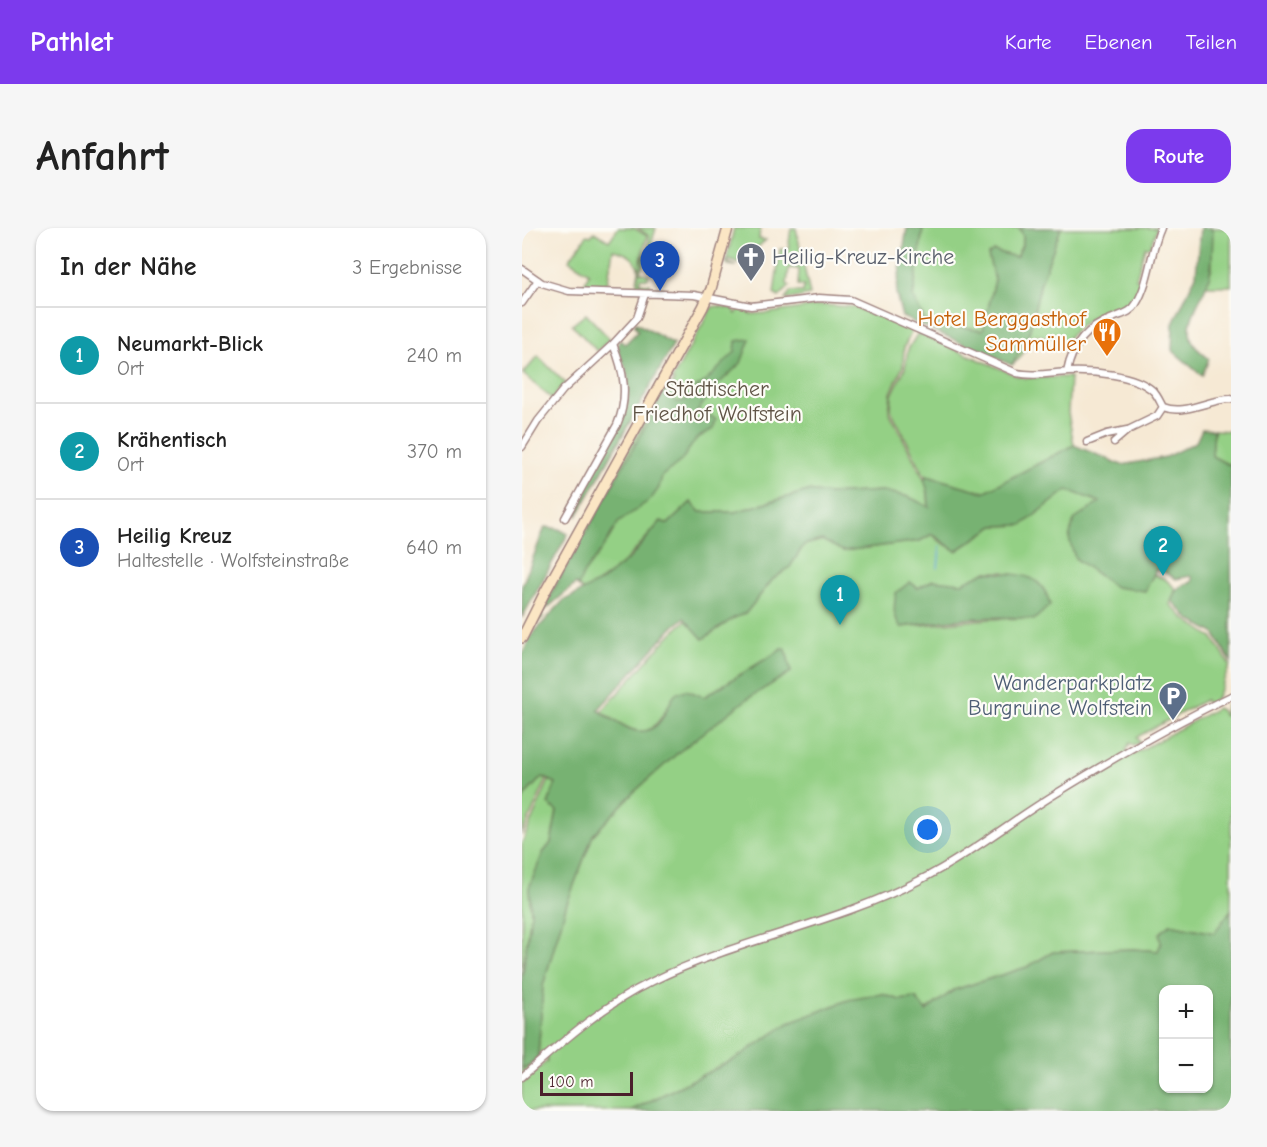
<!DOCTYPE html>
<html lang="de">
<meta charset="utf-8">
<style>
body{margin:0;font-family:"Comic Neue",sans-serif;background:#f6f6f6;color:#222}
.controls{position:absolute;right:18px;bottom:18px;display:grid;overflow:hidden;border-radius:12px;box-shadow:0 2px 4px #0004}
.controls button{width:54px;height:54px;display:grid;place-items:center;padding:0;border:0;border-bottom:2px solid #e0e0e0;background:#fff;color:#222;font:30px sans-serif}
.scale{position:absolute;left:18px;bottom:15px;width:93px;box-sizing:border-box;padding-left:6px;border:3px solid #4a1f2b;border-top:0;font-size:16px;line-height:21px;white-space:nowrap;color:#4a1f2b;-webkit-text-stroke:4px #fdfcf7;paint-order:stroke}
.you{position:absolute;left:406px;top:602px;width:21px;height:21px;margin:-15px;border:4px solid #fff;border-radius:50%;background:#1a73e8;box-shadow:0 0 0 9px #1a73e833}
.badge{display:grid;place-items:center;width:39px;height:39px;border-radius:50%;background:#7c3aed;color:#fff;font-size:20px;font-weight:700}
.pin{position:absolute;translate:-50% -50px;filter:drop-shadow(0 2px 3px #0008)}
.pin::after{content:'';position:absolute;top:32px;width:21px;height:18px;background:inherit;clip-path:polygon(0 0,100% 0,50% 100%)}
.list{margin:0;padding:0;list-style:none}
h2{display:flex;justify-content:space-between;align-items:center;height:78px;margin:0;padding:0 24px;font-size:26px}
h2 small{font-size:20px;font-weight:400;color:#767676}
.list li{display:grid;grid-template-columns:39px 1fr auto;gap:18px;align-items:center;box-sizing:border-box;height:96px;padding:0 24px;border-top:2px solid #e0e0e0}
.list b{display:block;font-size:22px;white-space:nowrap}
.list p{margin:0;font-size:20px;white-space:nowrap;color:#767676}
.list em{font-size:20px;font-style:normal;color:#767676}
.map{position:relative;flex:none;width:709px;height:883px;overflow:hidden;border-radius:18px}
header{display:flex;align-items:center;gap:36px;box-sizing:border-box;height:84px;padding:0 30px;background:#7c3aed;color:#fff}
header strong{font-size:28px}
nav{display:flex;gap:33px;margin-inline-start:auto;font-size:21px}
.intro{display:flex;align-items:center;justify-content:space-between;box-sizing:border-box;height:144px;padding:0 36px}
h1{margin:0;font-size:42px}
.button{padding:15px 27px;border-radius:18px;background:#7c3aed;color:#fff;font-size:21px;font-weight:700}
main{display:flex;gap:36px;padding:0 36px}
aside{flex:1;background:#fff;border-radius:18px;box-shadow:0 2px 4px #0004}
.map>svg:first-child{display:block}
.green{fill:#94d085;stroke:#6f7858;stroke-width:1.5;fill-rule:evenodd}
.forest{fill:#77b272;stroke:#60684e;stroke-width:1.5;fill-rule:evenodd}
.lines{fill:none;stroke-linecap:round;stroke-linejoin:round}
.stream{stroke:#5fa5d5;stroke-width:1.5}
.minor-casing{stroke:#a08480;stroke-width:9}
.secondary-casing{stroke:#a08480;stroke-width:12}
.minor{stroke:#fff;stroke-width:6}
.secondary{stroke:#fbe6c4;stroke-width:9}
.labels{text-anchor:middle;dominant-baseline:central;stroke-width:4.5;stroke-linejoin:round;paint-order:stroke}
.worship-label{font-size:22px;fill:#5b616d;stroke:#fdfcf7;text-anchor:start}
.food-label{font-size:22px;fill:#c56008;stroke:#fdfcf7;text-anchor:end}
.park-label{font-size:22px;fill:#605446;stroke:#fdfcf7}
.service-label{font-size:22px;fill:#4e5e75;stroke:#fdfcf7;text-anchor:end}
</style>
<header>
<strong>Pathlet</strong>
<nav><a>Karte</a><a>Ebenen</a><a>Teilen</a></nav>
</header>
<div class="intro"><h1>Anfahrt</h1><a class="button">Route</a></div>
<main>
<aside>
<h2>In der Nähe<small>3 Ergebnisse</small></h2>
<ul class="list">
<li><span class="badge" style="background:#0f9aa8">1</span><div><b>Neumarkt-Blick</b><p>Ort</p></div><em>240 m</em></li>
<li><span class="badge" style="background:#0f9aa8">2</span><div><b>Krähentisch</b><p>Ort</p></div><em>370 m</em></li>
<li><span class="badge" style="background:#1a4fb4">3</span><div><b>Heilig Kreuz</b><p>Haltestelle · Wolfsteinstraße</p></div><em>640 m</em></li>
</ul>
</aside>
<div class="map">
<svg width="709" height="883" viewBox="0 0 709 883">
<rect width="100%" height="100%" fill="#fdfcf7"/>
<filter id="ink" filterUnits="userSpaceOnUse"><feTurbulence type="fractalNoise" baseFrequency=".0167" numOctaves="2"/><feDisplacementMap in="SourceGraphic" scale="12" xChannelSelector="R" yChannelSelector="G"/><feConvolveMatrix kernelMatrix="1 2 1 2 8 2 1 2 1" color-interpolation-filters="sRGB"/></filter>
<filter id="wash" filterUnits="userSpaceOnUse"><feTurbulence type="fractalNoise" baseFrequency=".008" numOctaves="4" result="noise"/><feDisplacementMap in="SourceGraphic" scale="24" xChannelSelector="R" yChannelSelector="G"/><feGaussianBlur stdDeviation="1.35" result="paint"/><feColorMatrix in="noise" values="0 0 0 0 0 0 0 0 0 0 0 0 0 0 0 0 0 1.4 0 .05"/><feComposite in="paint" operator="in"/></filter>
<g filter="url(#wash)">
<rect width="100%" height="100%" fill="#f6e9d4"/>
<!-- green -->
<path class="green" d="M96 0H112L125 8 118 36 126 19 127 8 116 0H134L128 21 118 44 127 47 126 51 119 50 118 55 128 56V60L114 59 118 37 116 40C113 28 102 24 91 22L85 57H62L67 45 47 32 65 7 69 8 72 4 87 13Z
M212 0H238L237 11 244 12 217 35 207 31 206 35 214 38 206 37 204 34Z
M269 0H274L288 67 263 72 268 64H281L282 58 276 57 277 41 267 40 265 56 268 58 257 69 252 66 258 21 266 22Z
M401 0H497C505 10 500 19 494 29L472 23 466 27 473 52 461 102 404 94 391 69Z
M539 0H635L628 19H623L614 51 620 53 613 70 606 80 605 76C578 82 560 92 542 115L537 110 513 107 497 131 490 137 507 105 519 54Z
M689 0H709V58H684L690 39Z
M300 77 333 79 390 102 382 120 381 138 369 165 367 183 405 257 407 280 387 269 361 263 307 266 286 263 213 284H178L169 274 146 296 139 293C112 323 98 344 61 363L54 356 121 211 152 153 150 152 190 79 196 78 212 81 214 86 218 81H227L228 86 247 85Z
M64 86 88 111 75 123 50 97Z
M396 105 495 148 504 150 548 149 546 185 552 217 462 264 405 248 404 250 369 182 370 167 383 140 386 121Z
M16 128 43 155 30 171 1 146Z
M144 155 147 156 19 385 21 389 11 398 26 366Z
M692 202 709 203V236H705L690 228Z
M545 262 579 274 553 330 589 356 623 363 632 346 643 351 654 361 648 376 663 391 691 410 708 437 693 474 687 478 683 472 615 509 618 515 611 517 608 515 604 522 608 528 695 480 699 482 702 489 703 478 709 473V682L693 705 648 696 636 723 611 721 531 724 505 739 432 762 403 783 394 770 378 772 360 766 267 795 213 831 108 883H0V855L25 833 24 824 22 823 18 825 16 832 0 846V840L5 839 16 828 21 758 44 678 71 607 111 565 158 523 225 471 269 444 260 421 182 469 164 462 153 466C127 514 123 511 79 484L147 408 164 392 181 411 212 390 224 385 251 351 262 344 282 317 300 312 321 323 398 313 410 306 416 312 434 323 472 298 500 297ZM463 344H483L505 390 468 391 379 399 388 354 396 360 411 352 440 356Z
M20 549 25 551 0 607V573L4 566Z
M27 552 34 555 26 576 35 583 29 615 21 625 7 660 9 685 0 750V615Z"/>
<!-- forest -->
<path class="forest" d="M385 0H401L391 69 404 94 461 102 473 52 466 27 472 23 494 29C500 19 505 10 497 0H539L519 54 507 105 490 137 380 89 374 65Z
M678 0H689L691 5C690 23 691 40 685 56 678 75 659 98 673 118 677 123 683 127 687 131L680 148 650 122 651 96 674 47Z
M114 95 152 116 55 288 52 278C67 252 101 202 105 175 107 165 107 152 104 142 102 132 92 122 98 112L103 116 116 103 112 98Z
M228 111 219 135 190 162 172 189 179 194 189 188 194 192 191 201 174 211 159 233 140 248 137 260 129 271 96 295 81 320 62 345 56 358 54 356 19 385 147 156 150 157 148 163 153 166 151 171 156 174 163 172 174 159 183 154 213 124 214 113Z
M680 201 692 202 690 228 705 236H709V434L692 405 668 392 650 373C652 360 658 358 670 354L671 351 669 348 654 351 639 342H634L623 363 593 359 553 330 547 310 552 292 578 274 545 262 500 297 472 298 434 323 410 306 398 313 321 323 300 312 282 317 268 339 251 351 224 385 212 390 181 411 162 390 151 399 76 482C94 494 121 517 139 492 144 484 148 474 153 466L164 462 182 469 260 421H264L269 444 225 471 158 523 111 565 71 607 44 678 21 758 16 828 5 839 0 840V751L9 685 7 660 21 625 29 615 35 583 26 576 34 555 20 549 4 566 0 573V428L8 409 41 373 79 353 109 329 139 293 146 296 169 274 178 284H213L286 263 307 266 361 263 387 269 407 279 406 264 402 251 405 248 462 264 552 217 600 237 644 229 674 214Z
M23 299 37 301 46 306 0 390V358Z
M463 344C491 347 520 341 528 377L512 392C481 385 412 394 379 399 370 387 372 379 374 365L388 354 396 360 411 352 440 355Z
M709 682V883H108L213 831 267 795 326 772 360 766 378 772 394 770 404 783 432 762 505 739 531 724 611 721 636 723 639 715 637 706 648 696 692 705ZM642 762H686V860H642Z"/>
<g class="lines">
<!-- stream -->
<path class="stream" d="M416 340 418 318"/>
</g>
</g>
<g filter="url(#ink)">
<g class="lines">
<!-- minor casing -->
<g class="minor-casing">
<path id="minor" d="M0 41 20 55 47 63 172 67 229 78 297 70 329 72 495 145C512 149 529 145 546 144 570 143 613 146 631 163 636 168 638 174 641 179 663 188 686 171 709 171
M0 75 16 52
M545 144C550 117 565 99 591 90 600 86 609 85 614 76 628 53 628 24 639 0
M565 214 585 206 605 202
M592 214 606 202 635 188 641 179
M0 219 16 193 41 162 91 116 115 90 123 66
M43 290 95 197C107 169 102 143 91 116
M0 849C41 813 81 777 131 753 216 711 313 696 398 652 446 628 489 593 535 565 590 531 651 496 709 468"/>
</g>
<!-- secondary casing -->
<g class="secondary-casing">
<path id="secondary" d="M0 410 23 364 181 79 189 61 206 0"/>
</g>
<!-- minor -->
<use href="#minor" class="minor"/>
<!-- secondary -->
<use href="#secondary" class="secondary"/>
</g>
</g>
<!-- icons -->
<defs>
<g id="church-pin" transform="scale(1.5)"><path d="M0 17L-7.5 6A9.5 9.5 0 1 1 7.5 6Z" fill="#6b7280" stroke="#fdfcf7"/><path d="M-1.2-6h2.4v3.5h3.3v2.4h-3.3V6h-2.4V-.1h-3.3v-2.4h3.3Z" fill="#fff"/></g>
<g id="restaurant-pin" transform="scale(1.5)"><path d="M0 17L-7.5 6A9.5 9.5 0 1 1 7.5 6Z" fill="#e8710a" stroke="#fdfcf7"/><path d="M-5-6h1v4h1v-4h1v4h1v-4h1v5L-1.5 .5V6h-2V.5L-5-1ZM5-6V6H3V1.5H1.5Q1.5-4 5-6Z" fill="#fff"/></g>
<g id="parking-pin" transform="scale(1.5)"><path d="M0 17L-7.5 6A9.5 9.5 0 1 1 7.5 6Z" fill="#5c6f8a" stroke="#fdfcf7"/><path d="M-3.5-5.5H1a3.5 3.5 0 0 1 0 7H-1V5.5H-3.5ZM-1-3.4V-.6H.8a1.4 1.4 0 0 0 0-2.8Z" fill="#fff"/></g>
</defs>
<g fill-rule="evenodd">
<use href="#church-pin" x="229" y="29"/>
<use href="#restaurant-pin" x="585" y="104"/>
<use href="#parking-pin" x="651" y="468"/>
</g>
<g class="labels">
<!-- worship labels -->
<g class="worship-label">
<text x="250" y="29">Heilig-Kreuz-Kirche</text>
</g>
<!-- food labels -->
<g class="food-label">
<text x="564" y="91">Hotel Berggasthof<tspan x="564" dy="25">Sammüller</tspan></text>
</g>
<!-- park labels -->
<g class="park-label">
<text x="195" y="161">Städtischer<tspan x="195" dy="25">Friedhof Wolfstein</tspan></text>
</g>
<!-- service labels -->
<g class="service-label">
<text x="630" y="455">Wanderparkplatz<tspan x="630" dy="25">Burgruine Wolfstein</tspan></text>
</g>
</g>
</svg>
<div class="controls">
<button>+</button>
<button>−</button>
</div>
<div class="scale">100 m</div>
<div class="you"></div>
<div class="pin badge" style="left:318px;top:397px;background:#0f9aa8">1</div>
<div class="pin badge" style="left:641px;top:348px;background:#0f9aa8">2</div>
<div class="pin badge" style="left:138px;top:63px;background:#1a4fb4">3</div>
</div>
</main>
